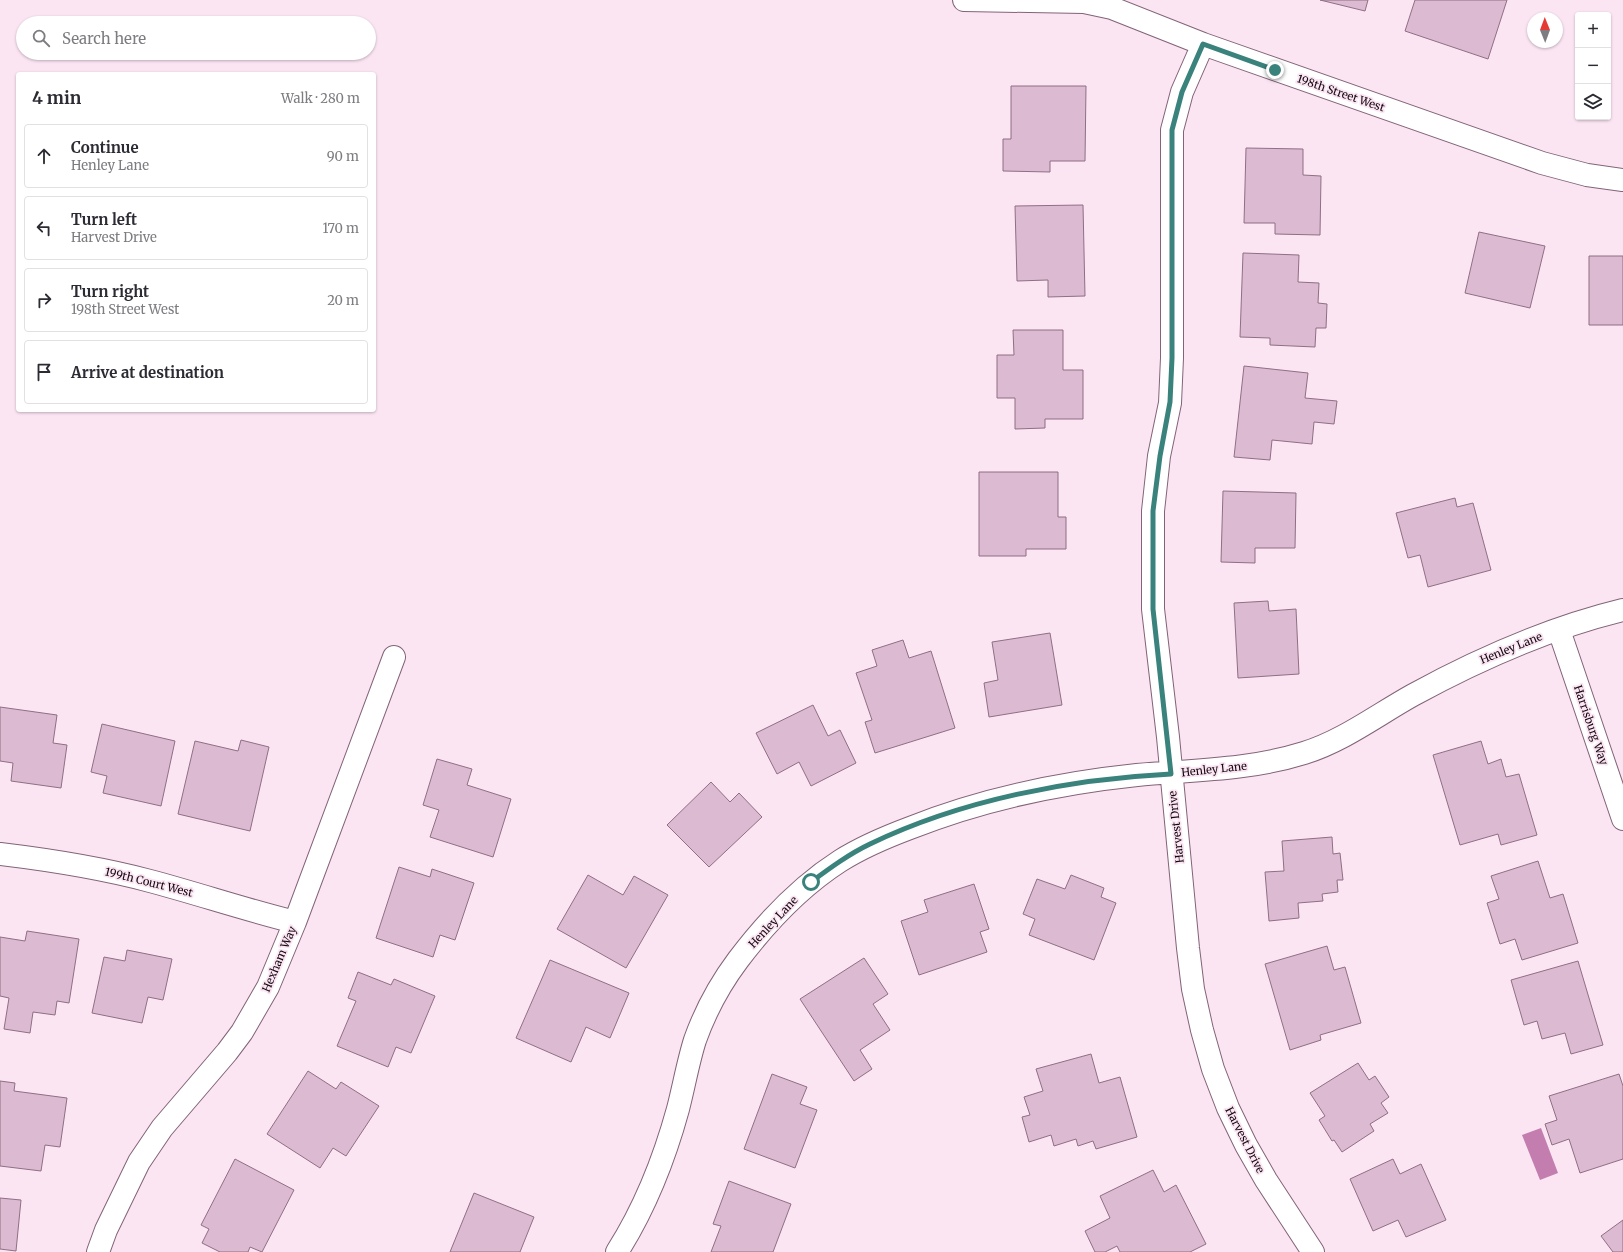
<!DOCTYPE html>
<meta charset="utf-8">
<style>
body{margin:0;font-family:Merriweather,serif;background:#f7f7f7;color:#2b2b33}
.controls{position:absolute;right:12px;top:12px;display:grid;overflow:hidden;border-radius:4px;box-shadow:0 1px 3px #0004}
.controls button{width:36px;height:36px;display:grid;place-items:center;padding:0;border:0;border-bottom:1px solid #e1e1e2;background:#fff;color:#2b2b33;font:20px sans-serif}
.compass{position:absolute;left:1527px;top:12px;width:36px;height:36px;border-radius:50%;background:#fff;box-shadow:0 1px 3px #0004;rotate:359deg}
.stop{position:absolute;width:12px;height:12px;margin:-9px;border:3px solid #3a827c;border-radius:50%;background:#fff}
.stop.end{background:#3a827c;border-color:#fff;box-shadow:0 1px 4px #0008}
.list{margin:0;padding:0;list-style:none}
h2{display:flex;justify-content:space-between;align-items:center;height:52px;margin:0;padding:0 16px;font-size:17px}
h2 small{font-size:13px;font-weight:400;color:#7c7c81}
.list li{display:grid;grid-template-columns:26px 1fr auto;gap:12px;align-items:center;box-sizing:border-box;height:64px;margin:0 8px 8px;padding:0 8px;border:1px solid #e1e1e2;border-radius:4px}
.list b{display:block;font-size:15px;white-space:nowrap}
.list p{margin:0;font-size:13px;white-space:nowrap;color:#7c7c81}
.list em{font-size:13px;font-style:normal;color:#7c7c81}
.icon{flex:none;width:22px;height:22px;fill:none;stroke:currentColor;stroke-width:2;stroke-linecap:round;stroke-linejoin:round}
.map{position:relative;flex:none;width:1623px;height:1252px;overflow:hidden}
.search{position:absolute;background:#fff;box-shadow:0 1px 3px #0004;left:16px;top:16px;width:360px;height:44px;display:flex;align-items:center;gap:10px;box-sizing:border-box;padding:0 14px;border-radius:22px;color:#7c7c81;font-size:15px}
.panel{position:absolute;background:#fff;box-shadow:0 1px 3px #0004;left:16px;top:72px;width:360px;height:340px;border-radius:4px}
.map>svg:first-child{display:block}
.water{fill:#c37eaf}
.building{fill:#dcbad1;stroke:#8e6f84}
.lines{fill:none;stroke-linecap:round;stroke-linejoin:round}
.street-casing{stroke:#826378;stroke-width:24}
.street{stroke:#fff;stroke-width:22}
.route{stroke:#3a827c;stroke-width:5}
.labels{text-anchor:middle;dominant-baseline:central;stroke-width:3.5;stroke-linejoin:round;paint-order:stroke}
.street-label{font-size:11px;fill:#140910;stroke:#fbe5f3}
</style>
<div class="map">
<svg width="1623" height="1252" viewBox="0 0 1623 1252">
<rect width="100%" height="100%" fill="#fbe5f3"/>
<!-- water -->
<path class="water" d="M1541 1128 1558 1173 1540 1180 1522 1135Z"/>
<!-- building -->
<path class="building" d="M1320 0H1368L1365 11Z
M1415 0H1507L1488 59 1405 31Z
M1011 86H1086L1085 161H1050V172L1003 171V139H1011Z
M1246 148 1303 149V175L1321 176 1320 235 1275 234V223H1244Z
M1083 205 1085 296 1048 297V280L1017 281 1015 206Z
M1479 232 1545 246 1530 308 1465 293Z
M1243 253 1299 255 1298 282 1319 283 1318 303 1327 304 1326 328H1316L1315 347 1270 345V338L1240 337Z
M1589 256H1623V325H1589Z
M1013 330H1063V370H1083V419H1045V428L1015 429V398H997V355H1014Z
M1244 366 1308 373 1305 398 1337 401 1334 424 1314 422 1312 444 1272 440 1270 460 1234 457Z
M979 472H1058V517H1066V549H1026V556H979Z
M1223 491 1296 493 1295 548H1255V563L1221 562Z
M1455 498 1457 507 1473 503 1491 570 1428 587 1420 555 1408 558 1396 513Z
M1268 601 1269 611 1296 609 1299 674 1238 678 1234 603Z
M1050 633 1062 705 989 717 984 683 998 680 992 642Z
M903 640 909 658 931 651 955 728 875 753 865 722 872 720 856 673 877 666 872 650Z
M813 705 828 736 840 730 856 763 811 786 799 762 777 774 756 733Z
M0 707 57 715 53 743 67 745 61 788 11 781 13 763 0 761Z
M102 724 175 741 161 806 103 793 107 776 91 772Z
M241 740 269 747 250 831 178 814 195 741 238 751Z
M1481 741 1488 764 1501 759 1506 777 1519 774 1537 835 1501 845 1498 834 1460 845 1433 755Z
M437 759 472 769 467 785 511 799 493 857 430 837 439 810 423 805Z
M711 782 730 802 739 793 762 817 709 867 667 825Z
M1332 837 1333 854 1340 853 1343 880H1337L1338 892 1322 894 1323 901 1298 903 1299 918 1269 921 1265 872 1284 871 1282 841Z
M1538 861 1550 898 1563 894 1578 943 1522 960 1515 939 1500 944 1487 903 1499 899 1491 876Z
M399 867 430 877 432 869 474 883 455 940 440 935 433 957 376 938Z
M588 875 623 895 634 876 668 895 626 968 557 929Z
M1071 875 1104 888 1101 897 1116 903 1094 960 1029 935 1035 919 1023 914 1037 879 1065 889Z
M974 884 989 929 980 932 987 952 919 975 901 921 928 912 924 900Z
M27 931 79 939 69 1003 57 1001 55 1015 33 1012 30 1033 4 1029 9 998 0 996V937L25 941Z
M1327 946 1334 970 1345 967 1361 1023 1320 1035 1321 1040 1290 1050 1265 964Z
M127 950 172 959 163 1000 148 997 142 1023 92 1013 104 957 125 961Z
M864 958 888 994 873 1004 890 1030 860 1050 872 1069 854 1081 800 999Z
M550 960 629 993 610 1038 586 1027 571 1062 516 1038Z
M1578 961 1603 1045 1571 1054 1565 1033 1542 1039 1537 1021 1524 1025 1511 980Z
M358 972 391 985 394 979 435 996 411 1053 396 1047 388 1067 337 1046 356 1001 348 998Z
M1091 1054 1099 1083 1120 1077 1137 1137 1096 1149 1093 1141 1078 1146 1076 1139 1054 1146 1051 1135 1029 1142 1022 1117 1030 1115 1024 1097 1043 1091 1036 1069Z
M1358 1063 1369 1080 1375 1076 1389 1097 1381 1103 1388 1113 1370 1124 1374 1131 1342 1152 1334 1140 1332 1141 1319 1120 1325 1116 1310 1093Z
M308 1071 336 1089 341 1082 379 1106 346 1156 333 1148 320 1168 267 1134Z
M772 1074 807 1087 800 1104 817 1110 795 1168 744 1149Z
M1619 1074 1623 1086V1159L1580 1173 1569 1139 1552 1145 1545 1124 1557 1120 1549 1096Z
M0 1081 15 1083 14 1091 67 1098 60 1147 45 1145 41 1171 0 1166Z
M235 1159 294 1190 262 1252 250 1247 248 1252H220L202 1243 209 1229 201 1225Z
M1393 1159 1400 1174 1421 1164 1446 1220 1406 1237 1398 1220 1373 1231 1350 1179Z
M1153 1170 1164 1192 1176 1185 1206 1244 1190 1252H1120L1117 1246 1105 1252H1095L1085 1231 1110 1218 1100 1196Z
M729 1181 791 1204 773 1252H711L721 1226 713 1224Z
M474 1193 534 1217 520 1252H450Z
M0 1198 21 1200 16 1251 0 1249Z
M1623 1220V1252H1613L1601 1236Z"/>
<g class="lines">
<!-- street casing -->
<g class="street-casing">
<path id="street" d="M964 0 1084 2 1112 8 1203 44 1542 163 1587 175 1623 180
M1203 44 1182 92 1172 130V358L1170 403 1159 456 1153 511V609L1168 737 1188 948 1193 989 1202 1030 1213 1069 1228 1108 1246 1145 1266 1180 1313 1252
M1559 630 1623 819
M0 854C50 860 101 868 150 881 199 894 246 910 295 922
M98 1252 106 1230 139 1162 162 1128 227 1052 242 1032 268 987 295 922 394 657
M617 1252C645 1208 664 1160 678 1109 684 1086 688 1062 695 1040 705 1012 720 984 738 960 766 923 801 886 840 861 862 847 886 837 910 828 983 799 1060 783 1137 775 1193 770 1250 770 1304 753 1343 741 1377 715 1413 695 1479 659 1549 628 1623 610"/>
</g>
<!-- street -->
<use href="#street" class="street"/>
</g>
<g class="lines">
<!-- route -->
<path class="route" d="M811 882C830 868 849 854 870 844 961 800 1070 779 1171 774L1153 609V511L1160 456 1170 402 1172 358V130L1182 92 1203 44 1275 70"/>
</g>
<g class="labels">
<!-- street labels -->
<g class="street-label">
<text transform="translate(1341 93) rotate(19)">198th Street West</text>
<text transform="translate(1511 648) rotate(-22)">Henley Lane</text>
<text transform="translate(1591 725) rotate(71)">Harrisburg Way</text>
<text transform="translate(1214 769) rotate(-6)">Henley Lane</text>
<text transform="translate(1176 827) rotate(-96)">Harvest Drive</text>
<text transform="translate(149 882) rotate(14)">199th Court West</text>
<text transform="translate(773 922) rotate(-47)">Henley Lane</text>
<text transform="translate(279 959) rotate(-67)">Hexham Way</text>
<text transform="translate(1245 1140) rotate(63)">Harvest Drive</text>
</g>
</g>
</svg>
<div class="controls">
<button>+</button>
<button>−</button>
<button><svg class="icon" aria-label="layers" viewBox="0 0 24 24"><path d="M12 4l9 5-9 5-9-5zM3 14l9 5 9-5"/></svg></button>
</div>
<svg class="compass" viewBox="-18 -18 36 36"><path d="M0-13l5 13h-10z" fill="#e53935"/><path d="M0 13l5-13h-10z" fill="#7c7c81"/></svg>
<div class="stop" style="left:811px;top:882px"></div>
<div class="stop end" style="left:1275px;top:70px"></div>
<div class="search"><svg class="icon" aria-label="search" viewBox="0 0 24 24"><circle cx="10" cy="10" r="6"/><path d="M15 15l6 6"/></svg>Search here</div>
<section class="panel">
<h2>4 min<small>Walk · 280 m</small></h2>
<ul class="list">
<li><svg class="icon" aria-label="ahead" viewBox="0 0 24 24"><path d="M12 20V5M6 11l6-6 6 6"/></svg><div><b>Continue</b><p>Henley Lane</p></div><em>90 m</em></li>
<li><svg class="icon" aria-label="left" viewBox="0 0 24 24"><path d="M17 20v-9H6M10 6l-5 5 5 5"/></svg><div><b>Turn left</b><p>Harvest Drive</p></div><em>170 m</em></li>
<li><svg class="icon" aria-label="right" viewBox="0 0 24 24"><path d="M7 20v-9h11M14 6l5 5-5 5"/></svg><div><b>Turn right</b><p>198th Street West</p></div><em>20 m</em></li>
<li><svg class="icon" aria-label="arrive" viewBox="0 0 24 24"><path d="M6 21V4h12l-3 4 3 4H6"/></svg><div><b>Arrive at destination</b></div></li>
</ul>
</section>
</div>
